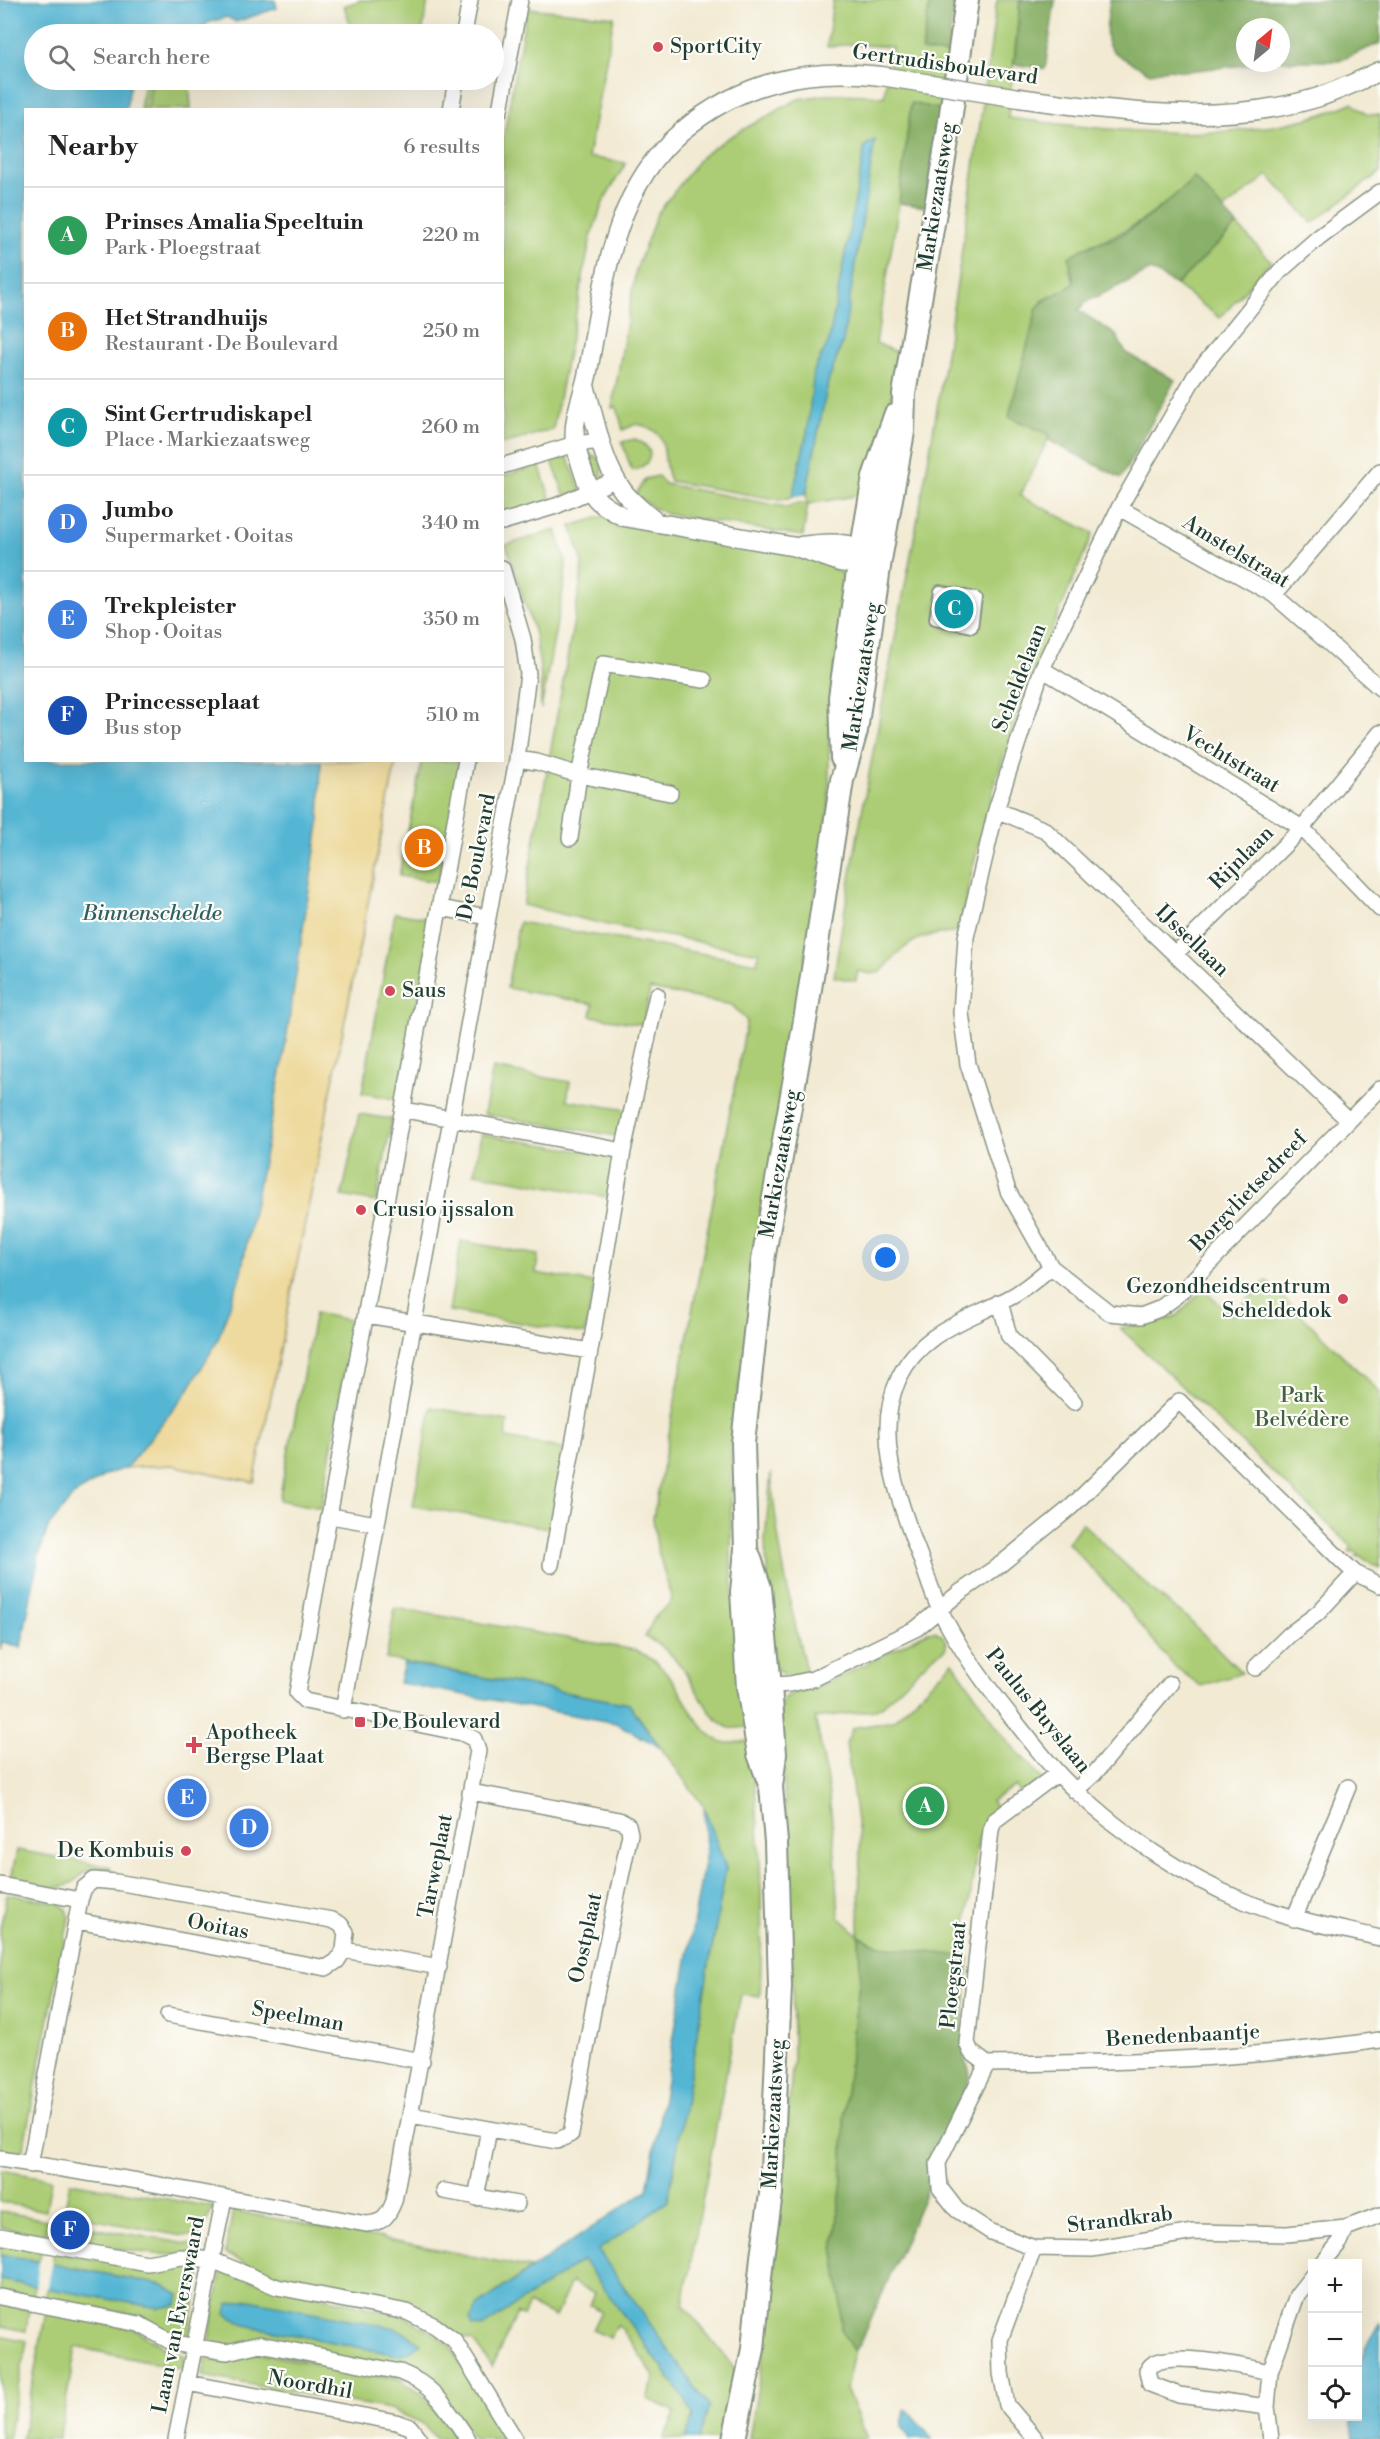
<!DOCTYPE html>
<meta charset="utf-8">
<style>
body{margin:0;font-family:"Libre Bodoni",serif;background:#f6f6f6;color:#222}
.controls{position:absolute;right:18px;bottom:18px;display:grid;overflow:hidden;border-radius:0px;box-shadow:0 6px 24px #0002}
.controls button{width:54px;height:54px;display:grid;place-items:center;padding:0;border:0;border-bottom:2px solid #e0e0e0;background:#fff;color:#222;font:30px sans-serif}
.compass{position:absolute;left:1236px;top:18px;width:54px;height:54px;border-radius:50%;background:#fff;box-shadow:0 6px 24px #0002;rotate:29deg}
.you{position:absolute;left:886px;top:1258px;width:21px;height:21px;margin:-15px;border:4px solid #fff;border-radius:50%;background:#1a73e8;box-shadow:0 0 0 9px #1a73e833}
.badge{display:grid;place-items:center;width:39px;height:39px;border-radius:50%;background:#ea580c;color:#fff;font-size:20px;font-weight:700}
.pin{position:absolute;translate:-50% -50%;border:3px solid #fff;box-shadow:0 2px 6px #0006}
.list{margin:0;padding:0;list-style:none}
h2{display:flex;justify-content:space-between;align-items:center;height:78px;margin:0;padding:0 24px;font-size:26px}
h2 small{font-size:20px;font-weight:400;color:#767676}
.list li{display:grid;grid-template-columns:39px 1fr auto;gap:18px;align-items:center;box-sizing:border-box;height:96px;padding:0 24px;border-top:2px solid #e0e0e0}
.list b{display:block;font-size:22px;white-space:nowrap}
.list p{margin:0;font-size:20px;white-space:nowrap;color:#767676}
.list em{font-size:20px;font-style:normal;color:#767676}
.icon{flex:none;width:33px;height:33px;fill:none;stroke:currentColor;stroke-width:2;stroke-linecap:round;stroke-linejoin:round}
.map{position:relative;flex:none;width:1380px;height:2439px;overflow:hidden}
.search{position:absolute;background:#fff;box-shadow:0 6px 24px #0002;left:24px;top:24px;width:480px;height:66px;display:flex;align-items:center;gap:15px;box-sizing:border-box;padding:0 21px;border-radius:33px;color:#767676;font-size:22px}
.panel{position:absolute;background:#fff;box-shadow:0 6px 24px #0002;left:24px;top:108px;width:480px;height:654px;border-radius:0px}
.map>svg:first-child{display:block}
.green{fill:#accd76;stroke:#668555;stroke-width:1.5;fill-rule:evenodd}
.forest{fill:#89b067;stroke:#54764e;stroke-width:1.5}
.sand{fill:#eeda9e;stroke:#868c69;stroke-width:1.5}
.water{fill:#55b6d4;stroke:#3a7a84;stroke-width:1.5}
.pier{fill:#f2ead3}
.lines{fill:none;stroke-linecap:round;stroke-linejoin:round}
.pedestrian-casing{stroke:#889484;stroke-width:14}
.minor-casing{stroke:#889484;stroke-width:18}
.tertiary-casing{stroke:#889484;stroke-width:21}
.primary-casing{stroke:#889484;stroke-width:26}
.pedestrian{stroke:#fff;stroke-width:10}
.minor{stroke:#fff;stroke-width:15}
.tertiary{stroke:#fff;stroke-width:18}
.primary{stroke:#fff;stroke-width:22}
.tertiary-bridge-casing{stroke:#889484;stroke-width:21;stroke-linecap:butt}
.tertiary-bridge{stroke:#fff;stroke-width:18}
.poi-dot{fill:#d1495b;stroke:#fdfcf7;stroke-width:2}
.labels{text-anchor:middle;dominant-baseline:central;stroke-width:4.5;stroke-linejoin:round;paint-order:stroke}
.poi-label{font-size:21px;fill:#1f3d34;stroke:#fdfcf7;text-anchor:start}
.street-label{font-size:21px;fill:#1f3d34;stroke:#fdfcf7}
.park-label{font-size:21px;fill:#426144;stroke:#fdfcf7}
.water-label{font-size:22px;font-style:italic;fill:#2f6164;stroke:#fdfcf7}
</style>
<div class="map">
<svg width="1380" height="2439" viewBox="0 0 1380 2439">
<rect width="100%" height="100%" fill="#fdfcf7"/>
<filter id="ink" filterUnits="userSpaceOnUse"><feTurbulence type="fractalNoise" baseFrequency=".0167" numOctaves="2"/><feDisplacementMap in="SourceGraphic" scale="12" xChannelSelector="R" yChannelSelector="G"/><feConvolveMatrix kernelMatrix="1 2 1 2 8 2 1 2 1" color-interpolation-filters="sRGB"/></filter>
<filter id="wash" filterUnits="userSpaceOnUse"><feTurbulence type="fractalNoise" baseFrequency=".008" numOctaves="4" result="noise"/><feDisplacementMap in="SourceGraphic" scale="24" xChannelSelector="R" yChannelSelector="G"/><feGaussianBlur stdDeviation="1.35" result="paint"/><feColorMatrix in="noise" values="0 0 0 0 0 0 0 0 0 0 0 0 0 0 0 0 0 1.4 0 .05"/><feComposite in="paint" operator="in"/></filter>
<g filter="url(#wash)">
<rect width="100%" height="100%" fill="#f2ead3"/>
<!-- green -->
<path class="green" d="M361 0H428L422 34H354L344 6Z
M833 0H930L922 51 947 54 939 109 911 104 899 203 876 343 903 355 866 494 808 504 803 536 667 514 652 507 636 494 645 479 658 476 665 484 786 507 799 503 807 504 806 494 828 382 843 341 875 140 865 146 829 341 815 368 807 433 792 497 781 500 670 481C659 456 674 430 636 424L623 430 617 407 612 408 636 270 657 214 702 156 728 138 798 99 832 94 870 95 884 97 892 47 849 44 827 47Z
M997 0H1020L1008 118C1117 131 1248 149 1352 103L1366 114 1380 115V172L1312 223 1268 175 1223 210 1194 178C1155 214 1133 231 1082 248L1069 269 1074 283 1064 291 1042 301 1050 435 1020 496 1093 533 1024 694 996 780 972 870 959 933C917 933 907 942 881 972L871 974 858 971 856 981 834 977C858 821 890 667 919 512 950 342 974 171 997 0Z
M527 8 614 17 588 157 626 163 604 200 591 236 553 429 503 444V139Z
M145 80H150L145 109H140Z
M152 80H189L191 109H148Z
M1237 225 1271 261 1220 318 1176 285Z
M635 439C657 449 653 464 632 471L622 442Z
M590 453C600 458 602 463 602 475L592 485 581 454Z
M567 456 581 491 565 496 552 461Z
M539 465 551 500 503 515V476Z
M607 515 793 554 825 563 842 573 846 586 829 708V806L731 1437V1564L741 1678 748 1727C743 1727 735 1729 730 1728 711 1723 695 1685 684 1670 674 1656 661 1644 645 1637L654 1618 672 1601 657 1547 653 1518 747 1021 732 1005 650 989 643 1025 591 1016 593 1004 507 988 519 922 757 963 759 953 608 925 523 905 581 581 582 560 571 526Z
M556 530 566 562 565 579 541 709V674L535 634 506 545Z
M422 761H461L438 882 399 876Z
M395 913 433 919 400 1100 362 1093Z
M493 1068 570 1082 567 1100 627 1110 622 1137 484 1114Z
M359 1114 392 1119 376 1202 342 1196Z
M481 1134 618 1157 611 1198 474 1173Z
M461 1241 538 1255 536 1273 595 1283 585 1334 449 1311Z
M1266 1281 1380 1392V1568L1361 1557H1355L1359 1555 1355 1551 1350 1553 1349 1551 1352 1547 1332 1528 1120 1328 1163 1321 1178 1315 1204 1289 1232 1316Z
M315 1313 353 1321 321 1508 279 1500Z
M431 1407 508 1421 506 1438 564 1449 549 1528 413 1506Z
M771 1473C776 1540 790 1608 807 1674 792 1677 784 1678 774 1665L765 1541Z
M1082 1523 1153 1591 1185 1616 1242 1673 1201 1686 1174 1666 1113 1591 1068 1543Z
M395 1608 635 1650C649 1656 661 1665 671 1678 685 1696 701 1740 727 1743 734 1744 743 1741 750 1741 760 1826 764 1910 760 1996L741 1994 683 2304 740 2375 727 2439H699L709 2407 597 2250 668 2201 726 1868 704 1807 629 1704 386 1659Z
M935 1631 942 1635 947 1642 945 1649 932 1657 882 1706 874 1710 815 1718C831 1787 835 1846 839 1917L859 1935 860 1843 846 1743 853 1728 893 1721 953 1662 1004 1737 1042 1779 1021 1795 1015 1786 991 1801 998 1811 984 1822 978 1841 962 1957 879 1946 859 1936 860 1975 845 2101 842 2180 834 2252 841 2301V2329L854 2352 846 2389 867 2439H749L769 2321 793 2060 792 1918 779 1705C788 1690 803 1692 816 1687 854 1672 890 1651 927 1632Z
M17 1850 111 1867 110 1870C77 1864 86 1880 63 1887 52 1890 24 1881 11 1879Z
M7 1894 58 1903 65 1908 69 1917 22 2154 0 2150V1929Z
M0 2170 51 2179 46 2211 0 2202Z
M70 2182 213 2207 200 2235 182 2236 64 2214Z
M0 2211 47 2220 45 2235 0 2227Z
M233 2211 377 2237 531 2268 478 2305 482 2327 583 2260 686 2400 693 2416 686 2439H663L675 2414 672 2410 647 2399 655 2377 622 2329 616 2325 610 2338 592 2330 601 2311 590 2305 595 2294 571 2282 555 2317 529 2304 523 2316 517 2313 492 2367 473 2341 461 2337 426 2313 408 2305 279 2281 225 2253Z
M62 2223 200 2246 203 2248C182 2266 89 2243 60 2238Z
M0 2241 42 2248 39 2261 0 2254Z
M54 2252 146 2267 192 2266 201 2271 189 2334 182 2338 174 2337 142 2316 45 2300 47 2288 159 2308 178 2298 179 2295 162 2285 51 2263Z
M221 2272 404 2316 448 2342 509 2439H474L431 2383 233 2346 208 2345ZM249 2300 402 2332 411 2336 404 2351 398 2355 245 2325 228 2304Z
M0 2280 35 2286 33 2297 0 2291Z
M0 2304 29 2310 26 2331 0 2326Z
M46 2312 135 2329 168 2350 185 2356 182 2369 76 2347 59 2439H22Z
M0 2335 27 2341 8 2439H0Z
M256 2353 398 2379 422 2394 457 2439H436L422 2423 390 2409 202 2376 205 2359 225 2362Z"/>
<!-- forest -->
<path class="forest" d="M930 0H955L947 54 922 51Z
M1020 0H1055L1045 69 1014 64Z
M1110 0H1380V43L1339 61H1281V27H1245V63H1264L1187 71 1168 69 1150 73C1104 47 1102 54 1110 0Z
M911 103 939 109 926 207 899 203Z
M1194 178 1237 225 1176 285 1151 270 1088 301 1078 310 1116 335 1126 353 1175 380 1121 478 1048 440 1050 435 1009 417 1011 408 1037 308C1045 296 1063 293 1074 283L1069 257C1084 246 1100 244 1116 237 1146 222 1170 200 1194 178Z
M859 1936 879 1946 969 1957C966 1989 962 2020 964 2053 964 2063 971 2066 970 2079L934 2155 930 2182 867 2329 854 2352 841 2329V2301L834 2252 842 2180 845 2101 860 1975Z"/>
<!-- sand -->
<path class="sand" d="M321 761H396L254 1482 171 1465 126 1468 187 1392 240 1277 282 1066 319 824Z"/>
<!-- water -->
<path class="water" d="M0 0H275L277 8 236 22 227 17 207 23 202 32 192 34H34V80H131L126 109 26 110V760L321 761 319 824 282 1066 240 1277 217 1342 187 1392 126 1468 107 1474 74 1495 48 1527 39 1555 21 1647 2 1642 0 1650Z
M875 140 843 341 828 382 806 494 792 497 807 433 814 371 829 341 865 146Z
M404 1663 629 1704 660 1747 616 1723 399 1683Z
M704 1807 726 1868 668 2201 598 2250 709 2407 699 2439H686L693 2416 686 2400 583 2260 482 2327 473 2326 470 2320 478 2305 647 2190 706 1851Z
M0 2254 163 2285 179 2295 177 2305 159 2308 0 2280Z
M249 2300 396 2328 421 2343 408 2352 398 2355 245 2325 226 2314 228 2304Z
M1380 2323V2439H1354L1351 2417 1358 2416C1358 2372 1354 2361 1380 2323Z
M905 2409 914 2416 932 2439H910L902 2426Z"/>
<!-- pier -->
<path class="pier" d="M40 2258 52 2260 46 2291 35 2289Z"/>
</g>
<g filter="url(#ink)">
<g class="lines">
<!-- pedestrian casing -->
<g class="pedestrian-casing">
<path id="pedestrian" d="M940 591 976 598 972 627 935 619Z"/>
</g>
<!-- minor casing -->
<g class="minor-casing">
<path id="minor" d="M464 34 470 0
M451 110 456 80
M500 110 520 0
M1380 192 1319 237 1280 271 1195 376 1119 508 1042 669 996 810 966 937 961 1013 968 1064 1008 1191 1051 1267 1110 1313 1141 1316 1159 1309 1177 1296 1380 1089
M502 466 575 444 601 441
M1119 508 1274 595 1380 688
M502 522 556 506 615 480
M1274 595 1380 471
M1042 669 1302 828 1380 909
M517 759 537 762 579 775 570 838
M670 793 579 775 603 664 704 680
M996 810 1045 830 1348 1120
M441 908 487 917
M1176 953 1302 828 1380 733
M623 1151 657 995
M1051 1267C1038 1278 1026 1289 1011 1297 969 1320 921 1331 899 1378 874 1430 896 1493 915 1544 924 1565 930 1589 940 1610 959 1649 986 1685 1013 1719 1033 1743 1052 1770 1076 1791 1124 1836 1183 1876 1244 1901 1288 1919 1334 1927 1380 1938
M1000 1302 1009 1336 1074 1402
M366 1315 590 1351 623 1151 405 1110
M331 1516 376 1524
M551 1565 590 1351
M1255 1668 1289 1635 1318 1613 1355 1573
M760 1686 790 1684 813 1679 917 1628 959 1593 1001 1564 1071 1507 1179 1401 1343 1562 1355 1573 1380 1585
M343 1710 517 759 528 674 523 639 502 568
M1075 1791 1094 1774 1170 1684
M0 1885 80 1900
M1294 1919 1348 1787
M77 1921 326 1968 337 1961 344 1950 439 1967
M168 2015 422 2061
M987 2064 938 2163 940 2188 957 2210 991 2232 1034 2248 1092 2249 1194 2232 1287 2234 1346 2228 1380 2215
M987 2064C1118 2063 1250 2059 1380 2040
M987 2064 971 2052 967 2043 991 1830 994 1821 1058 1773
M411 2115 557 2141 571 2134 596 1994 630 1834 628 1825 619 1820 471 1792
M0 2159 138 2181 366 2224C384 2223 388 2216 394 2201L478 1751 474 1739 462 1733 305 1701 297 1693 466 760
M30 2165 80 1900 84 1888 94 1880 116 1882 332 1920 340 1924 346 1932 344 1950
M444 2191 517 2204
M476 2198 489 2129
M0 2236 147 2263 181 2257 212 2260 277 2287 407 2312 435 2326 454 2340 515 2439
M1034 2248 1000 2340 1001 2373 1007 2405 1036 2439
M1322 2264 1340 2242 1346 2228
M0 2297 139 2324 173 2343 227 2352 260 2344 400 2372C437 2387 446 2408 468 2439
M187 2383 396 2422 410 2427 419 2439
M1267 2407 1179 2395 1150 2384 1147 2371C1149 2369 1150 2365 1153 2364 1175 2351 1245 2367 1270 2372
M176 2439 224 2198
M1271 2439 1267 2407 1270 2372 1297 2295 1312 2276"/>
</g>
<!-- tertiary casing -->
<g class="tertiary-casing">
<path id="tertiary" d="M1019 98C1116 112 1221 126 1316 98 1338 91 1359 81 1380 71
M585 386C596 421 601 461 623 491 632 503 646 513 657 523
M801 546C824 543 852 540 873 555
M871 563 859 565 840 562 796 547 624 517C597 503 591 498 582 468 580 460 576 451 575 442 572 418 584 394 588 371 604 286 611 191 682 131 741 82 806 67 881 76"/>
</g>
<!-- primary casing -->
<g class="primary-casing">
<path id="primary" d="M842 758 840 697 859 565 874 477 895 416
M771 1787 759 1754 748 1687 742 1592 746 1549 743 1443 763 1260 806 1015 842 780 856 731 880 560 903 432 904 394 948 135 967 0
M734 2439 753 2349 762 2257 771 2194 780 1987 776 1842 771 1787 775 1754 770 1686 760 1588 749 1556"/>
</g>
<!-- pedestrian -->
<use href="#pedestrian" class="pedestrian"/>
<!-- minor -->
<use href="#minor" class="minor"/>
<!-- tertiary -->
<use href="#tertiary" class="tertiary"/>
<!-- primary -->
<use href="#primary" class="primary"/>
<!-- tertiary-bridge casing -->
<g class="tertiary-bridge-casing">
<path id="tertiary-bridge" d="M881 76 1019 98"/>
</g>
<!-- tertiary-bridge -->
<use href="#tertiary-bridge" class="tertiary-bridge"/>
</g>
</g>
<!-- markers -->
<g class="poi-dot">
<circle cx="658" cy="47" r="6"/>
<circle cx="390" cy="991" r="6"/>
<circle cx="361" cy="1210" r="6"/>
<circle cx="1343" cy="1299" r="6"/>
<rect x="354" y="1716" width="12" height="12" rx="3"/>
<path d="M191 1736h6v6h6v6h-6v6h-6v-6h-6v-6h6z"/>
<circle cx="186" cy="1851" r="6"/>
</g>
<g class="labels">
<!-- poi labels -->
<g class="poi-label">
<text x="670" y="47">SportCity</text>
<text x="402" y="991">Saus</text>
<text x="373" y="1210">Crusio ijssalon</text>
<text x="1331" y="1287" text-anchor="end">Gezondheidscentrum<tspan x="1331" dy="24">Scheldedok</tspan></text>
<text x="372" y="1722">De Boulevard</text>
<text x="206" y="1733">Apotheek<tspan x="206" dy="24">Bergse Plaat</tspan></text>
<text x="174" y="1851" text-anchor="end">De Kombuis</text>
</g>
<!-- street labels -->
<g class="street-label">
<text transform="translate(945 65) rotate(8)">Gertrudisboulevard</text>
<text transform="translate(937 197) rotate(-81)">Markiezaatsweg</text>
<text transform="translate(1236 552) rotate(31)">Amstelstraat</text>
<text transform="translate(862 677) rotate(-81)">Markiezaatsweg</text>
<text transform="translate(1020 678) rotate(-69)">Scheldelaan</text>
<text transform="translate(1231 760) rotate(31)">Vechtstraat</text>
<text transform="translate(477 857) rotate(-79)">De Boulevard</text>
<text transform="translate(1242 858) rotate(-45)">Rijnlaan</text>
<text transform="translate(1192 941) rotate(44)">IJssellaan</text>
<text transform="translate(780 1164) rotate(-80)">Markiezaatsweg</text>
<text transform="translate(1249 1192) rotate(-46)">Borgvlietsedreef</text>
<text transform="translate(1038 1711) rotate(51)">Paulus Buyslaan</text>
<text transform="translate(436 1866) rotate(-79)">Tarweplaat</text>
<text transform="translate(218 1927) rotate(11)">Ooitas</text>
<text transform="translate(586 1938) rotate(-78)">Oostplaat</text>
<text transform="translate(954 1975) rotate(-84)">Ploegstraat</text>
<text transform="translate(298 2017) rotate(10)">Speelman</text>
<text transform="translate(1183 2036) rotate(-3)">Benedenbaantje</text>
<text transform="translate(774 2114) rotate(-87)">Markiezaatsweg</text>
<text transform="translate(1120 2220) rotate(-7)">Strandkrab</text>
<text transform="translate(179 2315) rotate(-79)">Laan van Everswaard</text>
<text transform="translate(310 2385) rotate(10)">Noordhil</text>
</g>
<!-- park labels -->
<g class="park-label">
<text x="1302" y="1396">Park<tspan x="1302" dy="24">Belvédère</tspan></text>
</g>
<!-- water labels -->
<g class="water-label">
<text x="152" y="913">Binnenschelde</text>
</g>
</g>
</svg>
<div class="controls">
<button>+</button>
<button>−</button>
<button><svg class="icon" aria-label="locate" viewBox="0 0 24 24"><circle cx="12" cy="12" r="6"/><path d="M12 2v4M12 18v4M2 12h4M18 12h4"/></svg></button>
</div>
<svg class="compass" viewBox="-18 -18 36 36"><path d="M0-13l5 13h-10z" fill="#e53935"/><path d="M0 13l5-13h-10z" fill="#767676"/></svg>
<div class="you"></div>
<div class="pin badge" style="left:925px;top:1806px;background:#2e9e5b">A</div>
<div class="pin badge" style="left:424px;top:848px;background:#e8710a">B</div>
<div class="pin badge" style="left:954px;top:609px;background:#0f9aa8">C</div>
<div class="pin badge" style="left:249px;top:1828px;background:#3f7fe0">D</div>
<div class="pin badge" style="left:187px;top:1798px;background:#3f7fe0">E</div>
<div class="pin badge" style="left:70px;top:2230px;background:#1a4fb4">F</div>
<div class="search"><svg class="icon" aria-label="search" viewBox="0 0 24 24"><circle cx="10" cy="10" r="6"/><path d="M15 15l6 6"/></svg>Search here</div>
<section class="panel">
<h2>Nearby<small>6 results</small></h2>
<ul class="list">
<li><span class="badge" style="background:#2e9e5b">A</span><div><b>Prinses Amalia Speeltuin</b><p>Park · Ploegstraat</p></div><em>220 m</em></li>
<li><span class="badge" style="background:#e8710a">B</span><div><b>Het Strandhuijs</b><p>Restaurant · De Boulevard</p></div><em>250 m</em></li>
<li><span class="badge" style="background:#0f9aa8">C</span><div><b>Sint Gertrudiskapel</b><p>Place · Markiezaatsweg</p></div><em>260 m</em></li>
<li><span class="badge" style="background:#3f7fe0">D</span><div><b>Jumbo</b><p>Supermarket · Ooitas</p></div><em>340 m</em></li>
<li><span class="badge" style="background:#3f7fe0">E</span><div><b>Trekpleister</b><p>Shop · Ooitas</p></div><em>350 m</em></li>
<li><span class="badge" style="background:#1a4fb4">F</span><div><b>Princesseplaat</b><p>Bus stop</p></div><em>510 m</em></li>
</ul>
</section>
</div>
